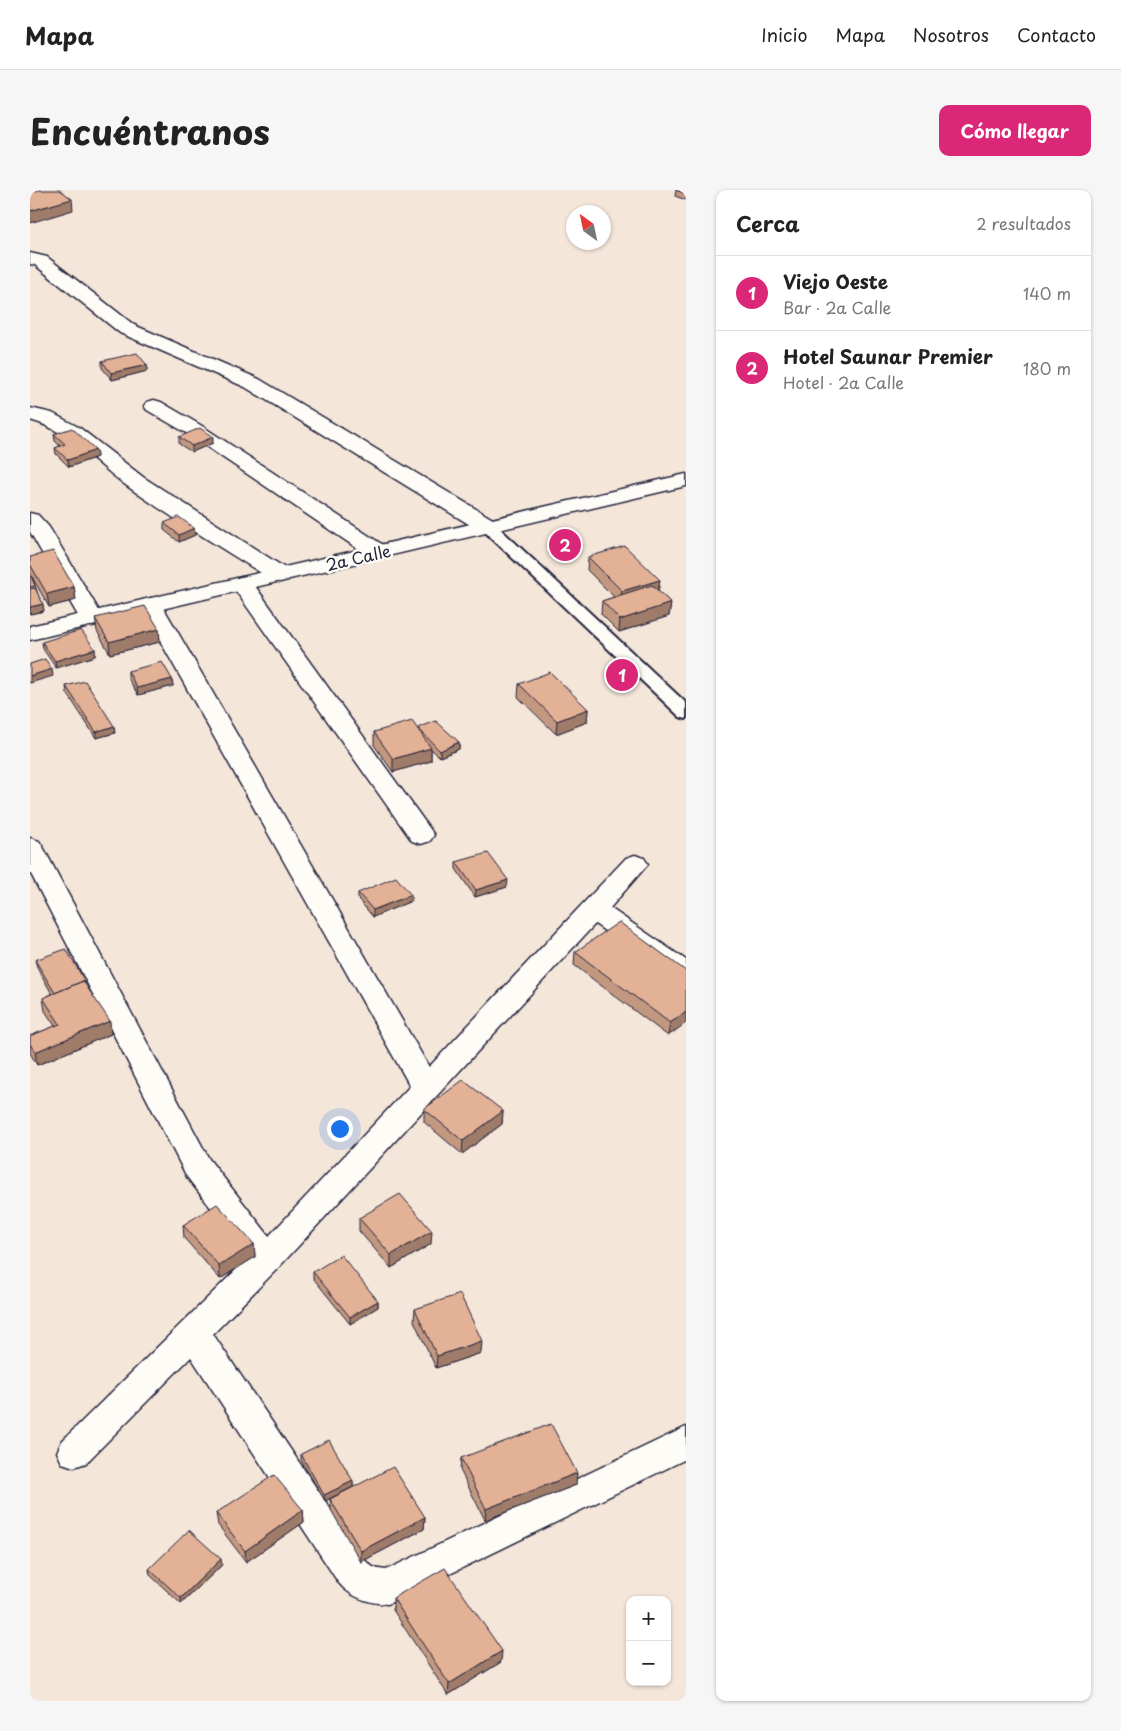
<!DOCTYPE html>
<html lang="es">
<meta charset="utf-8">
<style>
body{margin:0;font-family:"Playpen Sans",sans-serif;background:#f6f6f6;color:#222}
.controls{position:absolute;right:15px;bottom:15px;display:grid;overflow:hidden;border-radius:10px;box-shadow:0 1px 4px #0004}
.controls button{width:45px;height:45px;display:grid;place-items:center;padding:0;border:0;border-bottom:1px solid #e0e0e0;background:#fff;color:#222;font:25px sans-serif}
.compass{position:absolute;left:536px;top:15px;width:45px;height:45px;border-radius:50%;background:#fff;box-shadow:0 1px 4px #0004;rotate:327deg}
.you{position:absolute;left:309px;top:938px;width:18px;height:18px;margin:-12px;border:4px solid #fff;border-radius:50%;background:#1a73e8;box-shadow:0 0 0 8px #1a73e833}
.badge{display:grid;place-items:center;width:32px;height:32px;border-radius:50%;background:#db2777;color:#fff;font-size:16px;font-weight:700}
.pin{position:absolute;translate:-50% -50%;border:2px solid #fff;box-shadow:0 1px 5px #0006}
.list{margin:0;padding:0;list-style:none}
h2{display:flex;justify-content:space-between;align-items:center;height:65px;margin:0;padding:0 20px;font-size:21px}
h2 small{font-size:16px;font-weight:400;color:#767676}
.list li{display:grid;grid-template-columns:32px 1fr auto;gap:15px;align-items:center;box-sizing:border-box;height:75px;padding:0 20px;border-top:1px solid #e0e0e0}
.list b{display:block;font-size:19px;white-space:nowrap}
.list p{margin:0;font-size:16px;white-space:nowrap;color:#767676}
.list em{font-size:16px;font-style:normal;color:#767676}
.map{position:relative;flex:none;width:656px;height:1511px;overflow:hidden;border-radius:10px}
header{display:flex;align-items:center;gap:30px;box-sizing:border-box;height:70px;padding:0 25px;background:#fff;border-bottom:1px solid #e0e0e0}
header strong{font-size:24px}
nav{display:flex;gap:28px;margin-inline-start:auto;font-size:18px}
.intro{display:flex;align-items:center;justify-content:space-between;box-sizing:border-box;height:120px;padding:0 30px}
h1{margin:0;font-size:35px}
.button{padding:12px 22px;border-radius:10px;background:#db2777;color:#fff;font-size:18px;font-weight:700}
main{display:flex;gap:30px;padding:0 30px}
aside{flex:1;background:#fff;border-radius:10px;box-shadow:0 1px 4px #0004}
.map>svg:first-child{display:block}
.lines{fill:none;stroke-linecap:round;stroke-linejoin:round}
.lane-casing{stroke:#22223b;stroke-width:4}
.street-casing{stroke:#22223b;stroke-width:3}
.secondary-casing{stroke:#22223b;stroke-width:3}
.lane{fill:#fdfcf7;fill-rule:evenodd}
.street{fill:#fdfcf7;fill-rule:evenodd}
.secondary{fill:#fdfcf7;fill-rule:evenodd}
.wall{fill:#c39881;stroke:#22223b}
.shaded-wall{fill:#9f7c69;stroke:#22223b}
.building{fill:#e3b196;stroke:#22223b}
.labels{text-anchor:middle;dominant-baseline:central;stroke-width:5;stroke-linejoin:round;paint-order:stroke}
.street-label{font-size:16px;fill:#22223b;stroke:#fdfcf7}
</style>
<header>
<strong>Mapa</strong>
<nav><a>Inicio</a><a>Mapa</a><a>Nosotros</a><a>Contacto</a></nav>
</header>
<div class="intro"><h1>Encuéntranos</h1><a class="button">Cómo llegar</a></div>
<main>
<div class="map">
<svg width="656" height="1511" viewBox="0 0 656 1511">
<rect width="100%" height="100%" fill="#f5e6da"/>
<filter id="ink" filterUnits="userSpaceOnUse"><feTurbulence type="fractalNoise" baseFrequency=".02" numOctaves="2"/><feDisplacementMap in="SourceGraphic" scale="10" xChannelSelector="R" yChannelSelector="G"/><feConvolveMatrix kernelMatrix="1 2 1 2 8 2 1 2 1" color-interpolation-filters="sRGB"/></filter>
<g filter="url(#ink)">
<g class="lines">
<!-- lane casing -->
<g class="lane-casing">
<path id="lane" d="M458 331 464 333 656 513V529L650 527 452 339 450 336 452 333Z"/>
</g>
<!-- street casing -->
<g class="street-casing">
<path id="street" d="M0 63 17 67 104 135 229 189 466 331 469 336 466 341 458 343 450 341 215 197 90 143 5 75 0 74Z
M124 210 131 212 172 236 356 357 359 362 356 367 348 369 340 367 158 244 117 220 114 216 117 212Z
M0 218 22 223 50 238 113 287 258 380 261 385 258 390 250 392 242 390C194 359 144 330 97 296 66 274 39 240 0 230Z
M0 323 8 325 19 337 74 429 70 434 62 436 54 434 50 429 0 342Z
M212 387 220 389 400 639 404 645 400 651 391 654 382 651 201 394 204 389Z
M121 408 129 410 132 415 399 877 596 668 605 665 614 668 618 674 580 718 656 770V794L646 791 565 734 249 1077 183 1144 334 1369C341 1377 345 1379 356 1380L656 1237V1269L358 1414C339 1413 321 1408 308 1392L161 1167 56 1273 44 1277 32 1273 27 1262 32 1251 219 1067 157 987 0 682V648L9 651 13 657 179 969 239 1046 380 896 110 415 113 410Z"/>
</g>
<!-- secondary casing -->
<g class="secondary-casing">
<path id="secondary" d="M656 284V296L0 450V436Z"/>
</g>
<!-- lane -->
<use href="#lane" class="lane"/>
<!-- street -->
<use href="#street" class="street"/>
<!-- secondary -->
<use href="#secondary" class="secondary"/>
</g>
<!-- wall -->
<path class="wall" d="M646 0H656V10L645 6Z
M72 171 117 175V181L82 190 72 178Z
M24 244 66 260 67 267 39 277 26 264 25 258 30 256 25 251Z
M149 247 183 253 162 262 149 254Z
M134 333 164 338 165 345 149 352 134 340Z
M0 367 44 397 46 410 19 417 2 387 14 421 0 424Z
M558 367 630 390 628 401 641 413 639 426 589 442 571 424 572 411 584 407 557 380Z
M65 428 129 439 130 452 80 464 67 441Z
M12 452 65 459V466L26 478 13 459Z
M98 481 142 489 143 496 108 505 98 488Z
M489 494 558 519 557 532 526 544 488 507Z
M36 496 85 543 66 548 37 503Z
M388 538 429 552V559L410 567 401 559V571L363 582 344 555V542L388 539Z
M426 672 477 697 445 707 426 679Z
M328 703 381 711 343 727 328 709Z
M545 762 656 781 638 846 544 775Z
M5 770 57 798 81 844 7 875 0 863V846L25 836 15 821 13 808 22 804 7 777Z
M394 919 473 921 472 934 432 964 394 932Z
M329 1028 401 1054 361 1078 329 1041Z
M153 1035 224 1054 225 1067 190 1089 154 1048Z
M283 1082 348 1111V1117L320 1134 283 1088Z
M385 1119 451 1163 406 1178 384 1131Z
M271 1264 323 1291V1297L395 1327 394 1339 331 1372 301 1320 300 1309 322 1298 295 1311 271 1270Z
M431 1268 546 1295 455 1330 430 1280Z
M273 1320 274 1332 216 1372 188 1335 186 1323Z
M192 1375 151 1414 120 1385 119 1379Z
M363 1408 471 1472 418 1505 363 1420Z"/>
<!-- shaded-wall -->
<path class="shaded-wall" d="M42 9 43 20 0 33V21Z
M117 175V181L82 190 81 183Z
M183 247V253L162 262V256Z
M66 260 67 267 39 277 38 270Z
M164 338 165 345 149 352V345Z
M630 390 628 402 590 414 592 401Z
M44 397 46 410 19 417 17 404Z
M641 413 639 426 589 442 590 430Z
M13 414 14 421 0 424V417Z
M129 439 130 452 80 464 79 452Z
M65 459V466L26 478 25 471Z
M22 479 23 486 0 493V486Z
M142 489 143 496 108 505 107 498Z
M558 519 557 532 526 544 527 531Z
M84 536 85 543 66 548V542Z
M429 552V559L410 567V561Z
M401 558V571L363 582V569Z
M478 690 477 697 445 707 446 700Z
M381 705V711L343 727V720Z
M656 822V833L638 846 640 833Z
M80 831 81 844 7 875 5 862Z
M473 921 472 934 432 964 433 951Z
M402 1041 401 1054 361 1078V1065Z
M224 1054 225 1067 190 1089 189 1076Z
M348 1111V1117L320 1134V1127Z
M452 1151 451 1163 406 1178 407 1166Z
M547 1283 546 1295 455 1330 456 1319Z
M323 1291V1297L295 1311 294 1305Z
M273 1320 274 1332 216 1372 215 1361Z
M395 1327 394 1339 331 1372V1361Z
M191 1369 192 1375 151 1414V1408Z
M472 1461 471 1472 418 1505 419 1494Z"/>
<!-- building -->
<path class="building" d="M9 0H30L42 9 0 21V3Z
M646 0H656V4Z
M107 163 117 175 81 183 72 171Z
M42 238 66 260 38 270 25 258 35 254 24 244Z
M170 238 183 247 162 256 149 247Z
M149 327 164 338 149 345 134 333Z
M595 356 630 390 592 401 558 367Z
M23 361 44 397 17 404 0 374V367Z
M0 383 5 396 0 397Z
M622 395 641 413 590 430 572 411Z
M5 398 13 414 0 417V399Z
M115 416 129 439 79 452 65 428Z
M51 440 65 459 25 471 12 452Z
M15 469 22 479 0 486V474Z
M132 472 142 489 107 498 98 481Z
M520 482 558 519 527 531 489 494Z
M55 491 84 536 66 542 36 496Z
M382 531 401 558 363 569 344 542Z
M406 531 429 552 410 561 388 538Z
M458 663 478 690 446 700 426 672Z
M366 687 381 705 343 720 328 703Z
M589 732 656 781V822L640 833 545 762Z
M36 759 56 793H54L53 791 25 803 5 770Z
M53 791 80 831 5 862 0 854V846L30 834 13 808Z
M433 890 473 921 433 951 394 919Z
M370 1004 402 1041 361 1065 329 1028Z
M187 1014 224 1054 189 1076 153 1035Z
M311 1065 348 1111 320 1127 283 1082Z
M430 1104 452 1151 407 1166 385 1119Z
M521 1234 547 1283 456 1319 431 1268Z
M299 1250 323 1291 294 1305 271 1264Z
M363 1277 395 1327 331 1361 300 1309Z
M244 1285 273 1320 215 1361 186 1323Z
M159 1340 191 1369 151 1408 119 1379Z
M415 1378 472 1461 419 1494 363 1408Z"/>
</g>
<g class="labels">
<!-- street labels -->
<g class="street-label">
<text transform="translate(328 367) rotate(-13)">2a Calle</text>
</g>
</g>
</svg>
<div class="controls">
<button>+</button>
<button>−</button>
</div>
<svg class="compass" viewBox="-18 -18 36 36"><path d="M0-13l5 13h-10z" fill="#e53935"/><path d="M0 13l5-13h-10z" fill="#767676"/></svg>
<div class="you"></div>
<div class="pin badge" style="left:592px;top:485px">1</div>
<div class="pin badge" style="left:535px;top:355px">2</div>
</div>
<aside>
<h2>Cerca<small>2 resultados</small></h2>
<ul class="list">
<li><span class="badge">1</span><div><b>Viejo Oeste</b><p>Bar · 2a Calle</p></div><em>140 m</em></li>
<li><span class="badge">2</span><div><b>Hotel Saunar Premier</b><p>Hotel · 2a Calle</p></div><em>180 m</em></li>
</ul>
</aside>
</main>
